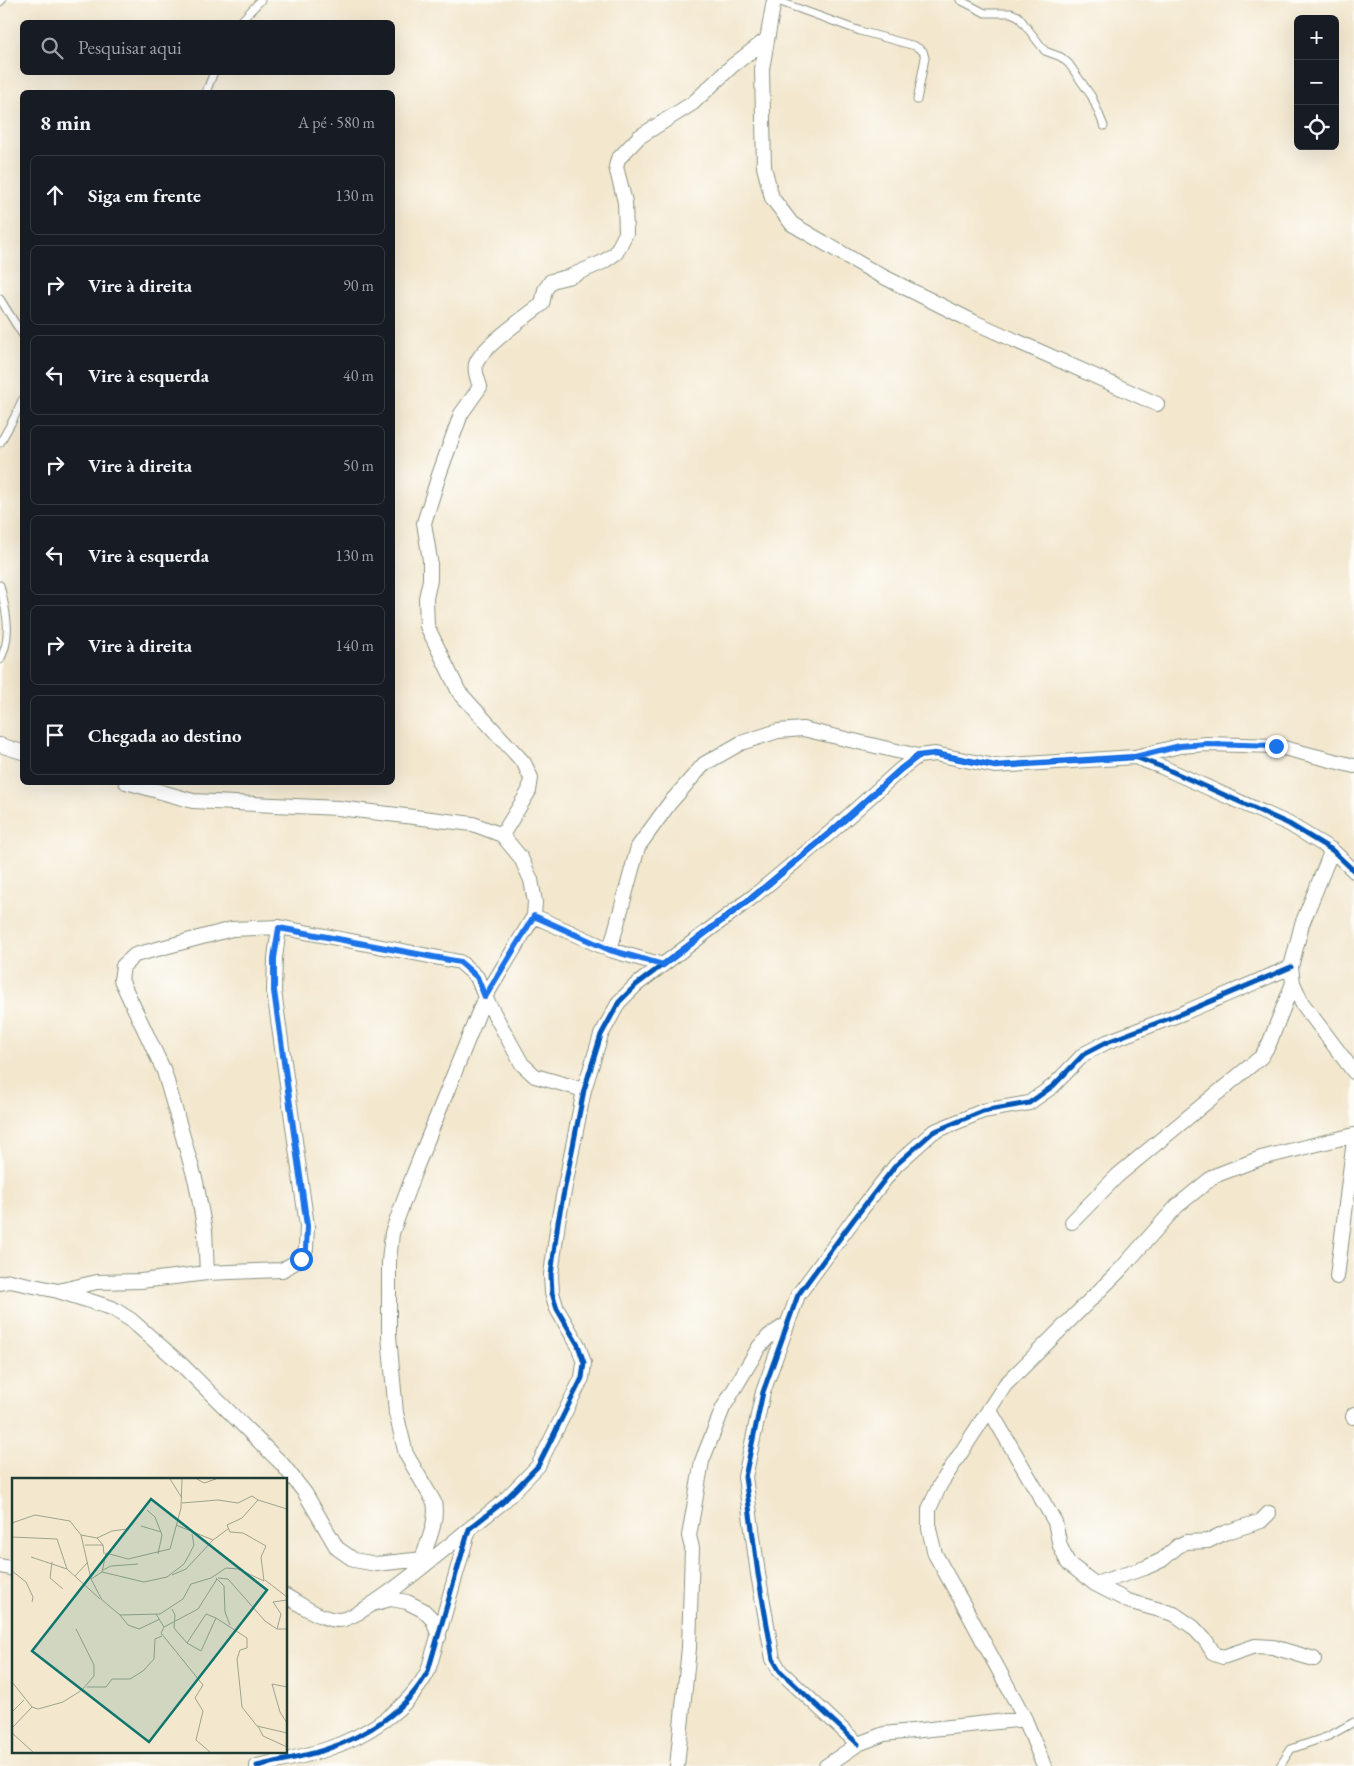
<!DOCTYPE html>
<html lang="pt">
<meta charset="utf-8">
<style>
body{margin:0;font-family:"EB Garamond",serif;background:#242831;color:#f1f3f6}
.controls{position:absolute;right:15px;top:15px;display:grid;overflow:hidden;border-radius:8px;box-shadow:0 5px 20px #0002}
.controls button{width:45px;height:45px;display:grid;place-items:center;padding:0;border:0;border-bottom:1px solid #363941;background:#171b24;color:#f1f3f6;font:25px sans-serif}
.stop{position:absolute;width:15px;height:15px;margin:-11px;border:4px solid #1a73e8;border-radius:50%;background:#fff}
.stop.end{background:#1a73e8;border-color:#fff;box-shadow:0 1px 5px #0008}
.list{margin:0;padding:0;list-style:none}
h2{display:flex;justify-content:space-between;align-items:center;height:65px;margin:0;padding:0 20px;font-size:21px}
h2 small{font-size:16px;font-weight:400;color:#9ea1a6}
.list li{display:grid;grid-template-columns:32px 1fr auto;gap:15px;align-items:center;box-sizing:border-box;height:80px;margin:0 10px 10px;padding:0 10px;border:1px solid #363941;border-radius:8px}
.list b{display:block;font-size:19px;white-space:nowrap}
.list em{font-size:16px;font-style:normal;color:#9ea1a6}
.icon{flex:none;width:28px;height:28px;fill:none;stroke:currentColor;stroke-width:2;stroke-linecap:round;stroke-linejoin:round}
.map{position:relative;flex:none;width:1354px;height:1766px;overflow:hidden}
.search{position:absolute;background:#171b24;box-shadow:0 5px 20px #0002;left:20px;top:20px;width:375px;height:55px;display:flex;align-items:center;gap:12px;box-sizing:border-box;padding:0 18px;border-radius:8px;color:#9ea1a6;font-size:19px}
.panel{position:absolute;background:#171b24;box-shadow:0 5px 20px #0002;left:20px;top:90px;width:375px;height:695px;border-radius:8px}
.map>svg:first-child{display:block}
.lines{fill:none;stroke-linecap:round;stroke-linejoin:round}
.lane-casing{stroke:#899281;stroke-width:9}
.street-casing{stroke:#899281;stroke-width:16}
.lane{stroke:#fff;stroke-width:7}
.street{stroke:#fff;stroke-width:14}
.cycleway-casing{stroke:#fdfcf7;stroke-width:8}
.cycleway{stroke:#0057b8;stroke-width:5}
.route{stroke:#1a73e8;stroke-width:6}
.inset-road{fill:none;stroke:#9ea390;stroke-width:1}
.view{fill:#0f766e;fill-opacity:0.15;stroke:#0f766e;stroke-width:2.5}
.inset-edge{fill:none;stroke:#1f3d34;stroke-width:2.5}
</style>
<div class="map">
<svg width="1354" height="1766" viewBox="0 0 1354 1766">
<rect width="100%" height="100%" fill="#fdfcf7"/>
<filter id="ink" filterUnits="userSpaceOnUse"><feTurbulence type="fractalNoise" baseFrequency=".02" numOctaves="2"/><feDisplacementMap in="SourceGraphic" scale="10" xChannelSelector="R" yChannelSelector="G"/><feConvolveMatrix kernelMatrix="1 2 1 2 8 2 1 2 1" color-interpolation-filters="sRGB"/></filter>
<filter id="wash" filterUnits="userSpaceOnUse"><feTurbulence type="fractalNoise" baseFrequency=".0096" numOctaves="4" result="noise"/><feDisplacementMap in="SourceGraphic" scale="20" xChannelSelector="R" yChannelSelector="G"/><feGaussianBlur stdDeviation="1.12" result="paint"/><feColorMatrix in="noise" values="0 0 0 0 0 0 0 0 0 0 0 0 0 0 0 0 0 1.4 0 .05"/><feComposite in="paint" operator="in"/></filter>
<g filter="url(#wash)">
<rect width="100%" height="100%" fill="#f3e7ce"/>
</g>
<g filter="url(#ink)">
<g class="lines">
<!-- lane casing -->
<g class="lane-casing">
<path id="lane" d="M775 0 860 31 915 46 923 51 925 58 917 100
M960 0 985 13H1011L1018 16 1045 51 1061 57 1069 64 1092 97 1104 126
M0 2 2 0
M240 22 261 0
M206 92 214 72
M0 299 22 334
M0 443 14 418 22 400
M0 585C6 610 13 636 0 660
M1280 1766 1291 1749 1329 1736 1354 1722"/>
</g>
<!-- street casing -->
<g class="street-casing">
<path id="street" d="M774 0 762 69 764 167 772 198 792 224 874 272 974 322 1157 404
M0 745 22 752
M1135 757 1180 746 1207 744 1276 746 1354 766
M126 782 193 801 338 808 473 824 502 835 521 858 531 880 535 902 534 916 485 997 414 1173 392 1233 389 1261V1336L396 1413 406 1454 434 1502C438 1521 428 1541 422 1559
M502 835 529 791 531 778 524 763 459 692 427 626 426 598 430 580V560L424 523 439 475 461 414 480 387C478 379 474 372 476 364 481 347 527 316 542 304L545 290 551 281 571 276 603 262 616 253 626 233 625 202 616 167 618 159 639 137 693 103 732 66 767 39
M1332 850 1302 924 1291 967 1293 983 1302 1003 1354 1072
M534 916 610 950 663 965
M610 950 638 847 669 804 704 764 741 743 778 731 803 729 918 756
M1072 1222 1117 1176 1261 1057 1269 1044 1293 983
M207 1273 282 1270 301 1259 306 1249 307 1226 274 991 275 958 279 927
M1337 1277 1354 1140
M0 1283 10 1281 58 1291 112 1308 131 1320 181 1364 283 1465 305 1493 337 1548 354 1560 376 1564 433 1558
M58 1291 97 1282 141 1281 207 1273 205 1231 196 1182 164 1071 121 980 123 966 135 955 232 929 279 927 460 962 477 977 485 997 522 1064 535 1076 584 1090
M989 1409 1055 1522 1060 1546 1068 1563 1095 1584 1128 1601 1174 1614 1193 1627 1206 1641 1214 1654 1223 1657 1255 1646 1273 1647 1314 1659
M1353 1417 1354 1414
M0 1566 14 1569
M1095 1584 1145 1568 1162 1560 1178 1546 1186 1542 1208 1541 1224 1533 1255 1523 1261 1521 1269 1513
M286 1596C302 1605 321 1620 339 1620 363 1619 447 1547 469 1529
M376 1603 391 1599 407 1602 423 1610 433 1620 439 1637
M858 1744 780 1671 773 1659 758 1574 745 1477 763 1392 798 1295 854 1219 896 1165 933 1132 983 1111 1029 1103 1053 1086 1084 1054 1107 1042 1183 1013 1291 967
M257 1766C279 1761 302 1757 324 1750 365 1737 408 1710 428 1671L469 1529 503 1502 538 1466 582 1378 584 1363 578 1345 557 1309 552 1293 551 1275 558 1222 584 1090 601 1035 619 1002 636 985 754 896 832 831 901 769 918 756 935 754 995 766 1135 757 1162 767 1289 824 1332 850 1354 871
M677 1766 689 1648 692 1548 689 1536 702 1461 723 1408 759 1347 769 1336 787 1324
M826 1766 858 1744 884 1734 1025 1719
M1044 1766 1025 1719 967 1611 935 1554 929 1529V1509L940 1485 1005 1385 1120 1270 1177 1206 1214 1176 1261 1158 1354 1135"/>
</g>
<!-- lane -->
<use href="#lane" class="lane"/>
<!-- street -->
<use href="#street" class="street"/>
<!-- cycleway casing -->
<g class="cycleway-casing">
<path id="cycleway" d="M858 1744 780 1671 773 1659 758 1574 745 1477 763 1392 798 1295 854 1219 896 1165 933 1132 983 1111 1029 1103 1053 1086 1084 1054 1107 1042 1183 1013 1291 967
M257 1766C279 1761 302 1757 324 1750 365 1737 408 1710 428 1671L469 1529 503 1502 538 1466 582 1378 584 1363 578 1345 557 1309 552 1293 551 1275 558 1222 584 1090 601 1035 619 1002 636 985 754 896 832 831 901 769 918 756 935 754 995 766 1135 757 1162 767 1289 824 1332 850 1354 871"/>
</g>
<!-- cycleway -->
<use href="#cycleway" class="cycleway"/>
</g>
</g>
<g class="lines" filter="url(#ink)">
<!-- route -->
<path class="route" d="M301 1259 306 1249 307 1226 274 991V958L279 928 460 962 477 977 485 997 534 916 610 950 663 965 754 896 832 831 901 769 918 756 935 754 995 766 1135 757 1180 746 1207 744 1276 746"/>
</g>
<!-- overview -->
<g transform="translate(12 1478)">
<rect width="275" height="275" fill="#f3e7ce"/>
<path class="inset-road" d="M158 1 170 20M185 1 192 5 204 1M170 25 206 22 226 25 240 18 246 22M135 32 143 39 150 57 146 76M0 45 23 37 58 43 69 57 79 101 90 122 108 137 148 136 171 121 179 106 199 100 214 90 226 91 252 103 249 79 254 68 231 55 218 54 215 47 230 40 246 22 275 31M164 47 201 62M129 48 149 54M69 57 85 60 91 67M0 59 45 61 55 91 88 121M85 60 100 53 115 51M73 67H91L92 76M19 79 55 91M40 84 38 100 51 111M91 92 99 88 126 86M0 93 14 104 21 119 20 124M90 94 132 104 155 99 172 86 177 77 182 67 180 56M160 97 174 91 201 62 216 51M63 98 76 84M204 100 212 108 213 134 218 147M206 100 216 101 253 143 265 151H275M79 101 90 94 94 75 116 81 158 71 169 30 170 1M253 102 275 119M160 131 163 137 162 150 175 165 189 173 204 140 235 160V170L228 172 225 181 230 229 245 248 275 255M144 136 152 149M108 137 116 147 127 151 148 141M265 151 269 136 261 124 275 122M175 165 194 136 204 140M0 204 20 229M75 209H94L100 201H118L131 193 142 181 143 161 150 158M275 209 260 206 268 234 275 245M0 234 12 222M246 248 251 258 275 269M0 250 20 229 26 231 51 224 70 212 82 198V187L64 151M0 255 21 274M198 274 184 262 191 233 183 220 191 207 149 155 152 149 186 131 205 101"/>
<path class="view" d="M139 21 255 112 137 264 20 173Z"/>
<rect width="275" height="275" class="inset-edge"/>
</g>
</svg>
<div class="controls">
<button>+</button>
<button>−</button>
<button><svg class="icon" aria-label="locate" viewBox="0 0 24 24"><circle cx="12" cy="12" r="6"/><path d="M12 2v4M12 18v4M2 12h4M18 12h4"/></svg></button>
</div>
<div class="stop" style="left:301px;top:1259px"></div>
<div class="stop end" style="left:1276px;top:746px"></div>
<div class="search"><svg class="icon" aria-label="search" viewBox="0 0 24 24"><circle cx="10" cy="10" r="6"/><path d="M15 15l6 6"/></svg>Pesquisar aqui</div>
<section class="panel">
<h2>8 min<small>A pé · 580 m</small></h2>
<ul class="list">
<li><svg class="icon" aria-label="ahead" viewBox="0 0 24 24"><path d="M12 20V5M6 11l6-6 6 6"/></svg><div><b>Siga em frente</b></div><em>130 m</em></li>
<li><svg class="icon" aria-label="right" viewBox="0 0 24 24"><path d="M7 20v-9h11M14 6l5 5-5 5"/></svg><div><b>Vire à direita</b></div><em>90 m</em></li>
<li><svg class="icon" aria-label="left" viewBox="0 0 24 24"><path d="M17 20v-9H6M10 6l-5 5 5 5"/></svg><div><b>Vire à esquerda</b></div><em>40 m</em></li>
<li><svg class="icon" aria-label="right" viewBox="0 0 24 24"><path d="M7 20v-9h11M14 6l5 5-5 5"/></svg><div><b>Vire à direita</b></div><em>50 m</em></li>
<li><svg class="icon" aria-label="left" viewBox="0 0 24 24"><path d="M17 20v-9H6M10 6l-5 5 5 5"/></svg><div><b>Vire à esquerda</b></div><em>130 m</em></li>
<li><svg class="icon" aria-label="right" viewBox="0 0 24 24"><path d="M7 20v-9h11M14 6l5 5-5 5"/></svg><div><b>Vire à direita</b></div><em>140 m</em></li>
<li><svg class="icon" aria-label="arrive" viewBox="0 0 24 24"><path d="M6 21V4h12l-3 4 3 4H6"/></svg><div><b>Chegada ao destino</b></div></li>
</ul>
</section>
</div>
